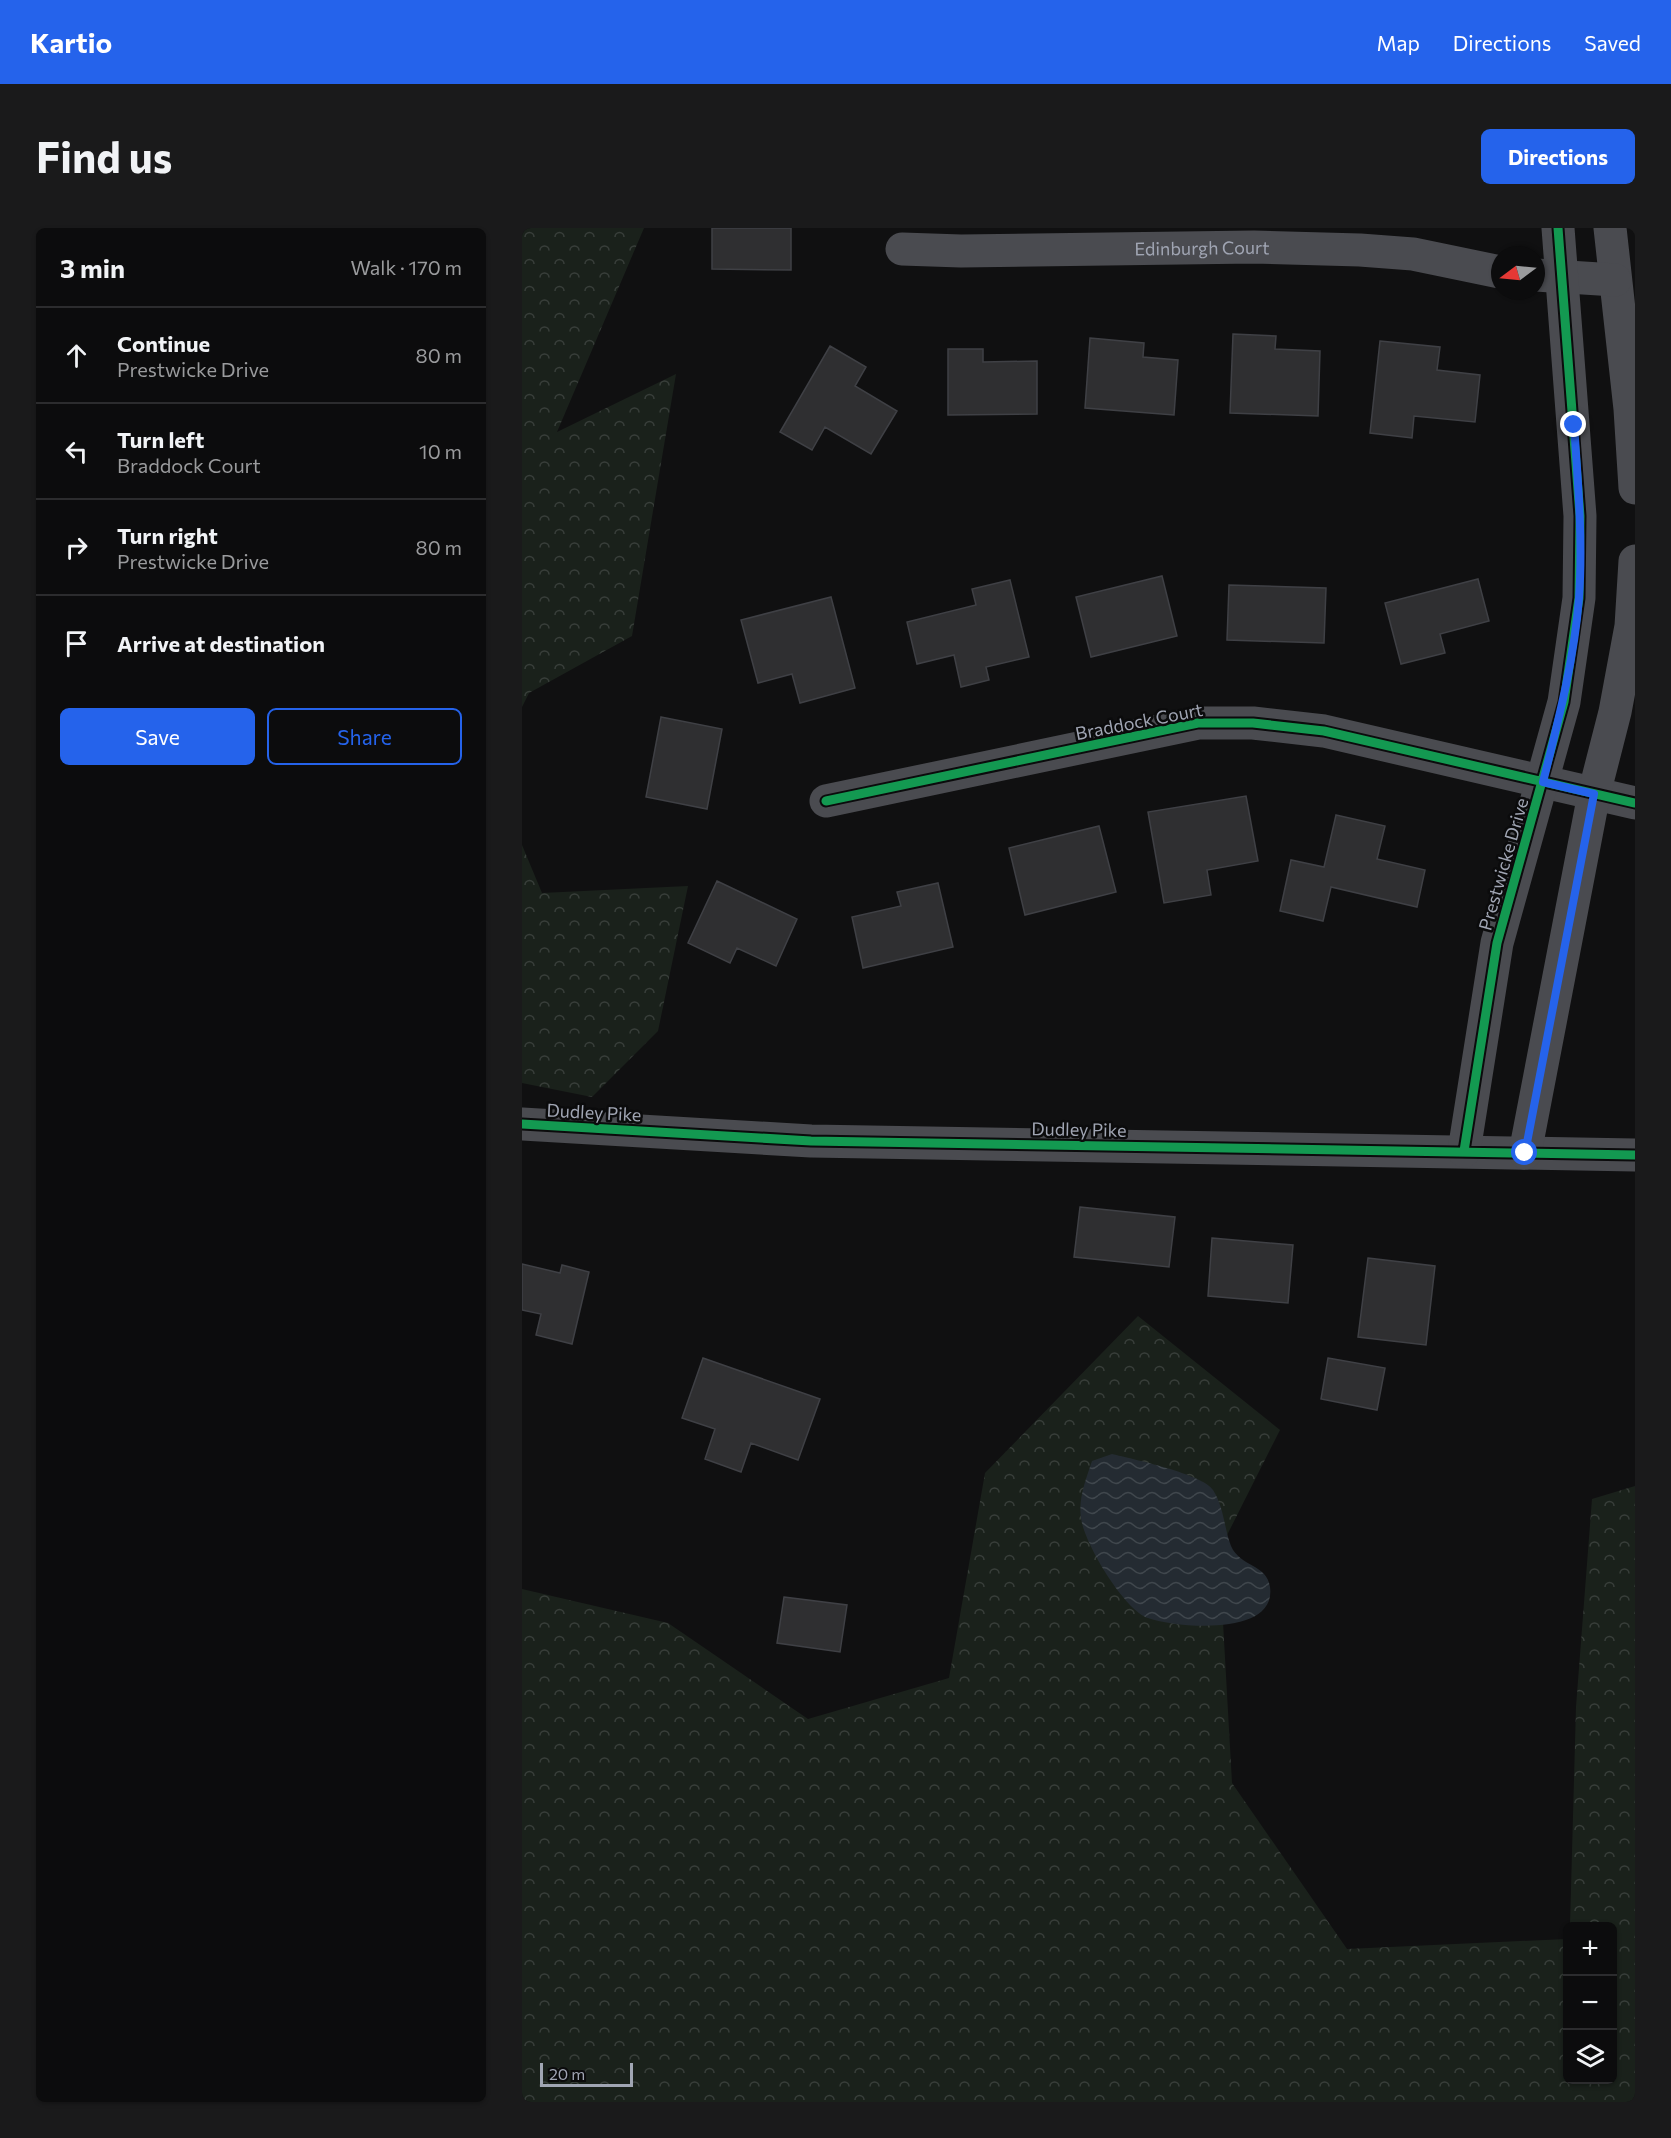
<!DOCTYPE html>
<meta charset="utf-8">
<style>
body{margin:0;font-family:Commissioner,sans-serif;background:#1a1a1b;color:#f1f3f6}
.controls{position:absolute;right:18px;bottom:18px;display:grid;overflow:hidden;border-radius:9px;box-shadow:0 2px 4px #0004}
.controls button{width:54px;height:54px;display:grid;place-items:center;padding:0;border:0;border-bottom:2px solid #2c2c2e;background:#0c0c0d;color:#f1f3f6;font:30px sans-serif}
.compass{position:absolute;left:969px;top:18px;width:54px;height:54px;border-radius:50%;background:#0c0c0d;box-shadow:0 2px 4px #0004;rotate:254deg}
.scale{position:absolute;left:18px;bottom:15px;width:93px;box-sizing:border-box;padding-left:6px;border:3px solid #a0a5b3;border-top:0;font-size:16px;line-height:21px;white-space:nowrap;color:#a0a5b3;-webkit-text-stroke:4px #0b0b0c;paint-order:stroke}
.stop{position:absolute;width:18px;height:18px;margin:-14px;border:4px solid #2563eb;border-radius:50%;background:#fff}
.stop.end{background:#2563eb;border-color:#fff;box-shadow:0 2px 6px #0008}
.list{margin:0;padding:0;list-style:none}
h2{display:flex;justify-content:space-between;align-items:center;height:78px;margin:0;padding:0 24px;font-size:26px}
h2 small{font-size:20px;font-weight:400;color:#9a9b9d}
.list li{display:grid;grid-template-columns:39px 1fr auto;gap:18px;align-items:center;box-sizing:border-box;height:96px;padding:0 24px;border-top:2px solid #2c2c2e}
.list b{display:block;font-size:22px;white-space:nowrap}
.list p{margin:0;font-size:20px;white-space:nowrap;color:#9a9b9d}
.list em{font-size:20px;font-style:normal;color:#9a9b9d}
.actions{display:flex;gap:12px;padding:18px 24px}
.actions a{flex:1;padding:14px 0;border:2px solid #2563eb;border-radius:9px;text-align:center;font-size:21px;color:#2563eb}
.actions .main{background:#2563eb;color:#fff}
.icon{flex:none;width:33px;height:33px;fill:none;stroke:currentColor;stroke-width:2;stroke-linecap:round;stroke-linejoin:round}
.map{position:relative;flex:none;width:1113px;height:1874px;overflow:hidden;border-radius:9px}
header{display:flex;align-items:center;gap:36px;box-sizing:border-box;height:84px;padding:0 30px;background:#2563eb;color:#fff}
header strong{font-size:28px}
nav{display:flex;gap:33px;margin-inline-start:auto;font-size:21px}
.intro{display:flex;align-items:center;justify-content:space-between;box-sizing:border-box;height:144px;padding:0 36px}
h1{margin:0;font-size:42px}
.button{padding:15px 27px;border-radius:9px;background:#2563eb;color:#fff;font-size:21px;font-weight:700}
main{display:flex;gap:36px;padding:0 36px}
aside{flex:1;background:#0c0c0d;border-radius:9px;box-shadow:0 2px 4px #0004}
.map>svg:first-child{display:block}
.forest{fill:url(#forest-crowns)}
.water{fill:url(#water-waves)}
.building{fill:#2f2f31;stroke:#3f4045;stroke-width:1.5}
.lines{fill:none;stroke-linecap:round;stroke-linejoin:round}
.minor{stroke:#4a4b50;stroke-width:33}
.cycleway-casing{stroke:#0b0b0c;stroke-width:13}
.cycleway{stroke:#139951;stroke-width:9}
.route{stroke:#2563eb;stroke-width:8}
.labels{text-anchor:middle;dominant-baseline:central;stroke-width:5;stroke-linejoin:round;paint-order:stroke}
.street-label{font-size:18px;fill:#a0a5b3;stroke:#0b0b0c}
</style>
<header>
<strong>Kartio</strong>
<nav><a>Map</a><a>Directions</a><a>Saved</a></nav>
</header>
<div class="intro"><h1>Find us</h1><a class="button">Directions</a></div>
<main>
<aside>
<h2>3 min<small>Walk · 170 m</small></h2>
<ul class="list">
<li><svg class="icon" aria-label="ahead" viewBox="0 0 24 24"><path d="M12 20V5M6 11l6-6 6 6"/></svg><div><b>Continue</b><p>Prestwicke Drive</p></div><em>80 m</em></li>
<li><svg class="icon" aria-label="left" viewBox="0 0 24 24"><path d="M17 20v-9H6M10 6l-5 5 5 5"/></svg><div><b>Turn left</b><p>Braddock Court</p></div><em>10 m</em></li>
<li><svg class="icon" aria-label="right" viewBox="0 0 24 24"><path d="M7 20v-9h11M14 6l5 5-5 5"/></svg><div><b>Turn right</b><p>Prestwicke Drive</p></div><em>80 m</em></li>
<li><svg class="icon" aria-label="arrive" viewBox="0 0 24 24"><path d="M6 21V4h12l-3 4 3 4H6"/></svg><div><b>Arrive at destination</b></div></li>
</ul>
<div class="actions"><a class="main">Save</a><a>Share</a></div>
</aside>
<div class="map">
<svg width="1113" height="1874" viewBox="0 0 1113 1874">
<defs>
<pattern id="forest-crowns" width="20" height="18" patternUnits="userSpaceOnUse" patternTransform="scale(1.5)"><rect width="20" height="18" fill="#1a211b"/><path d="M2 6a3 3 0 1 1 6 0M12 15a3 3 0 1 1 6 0" fill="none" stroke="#383e3a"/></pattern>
<pattern id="water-waves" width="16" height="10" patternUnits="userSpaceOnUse" patternTransform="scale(1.5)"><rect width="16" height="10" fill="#242b32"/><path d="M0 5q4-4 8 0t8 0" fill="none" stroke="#40474d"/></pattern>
</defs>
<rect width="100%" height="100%" fill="#101011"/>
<!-- forest -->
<path class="forest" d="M0 0H122L35 204 154 146 110 408 7 465 0 479Z
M0 617 20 665 166 658 136 803 70 869 0 855Z
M616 1088 758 1202 697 1323 710 1555 825 1721 1045 1711 1046 1852H1090V1698H1048L1054 1479 1070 1271 1113 1258V1874H0V1361L146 1395 286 1491 427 1450 463 1245Z"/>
<!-- water -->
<path class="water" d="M590 1226C610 1231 681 1246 691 1262 702 1279 702 1300 709 1318 718 1339 745 1336 748 1359 755 1409 655 1400 626 1390 602 1382 562 1315 559 1290 556 1271 564 1251 570 1233Z"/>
<!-- building -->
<path class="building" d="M190 0H269V42L190 41Z
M711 106 754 108 753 121 798 123 796 188 708 185Z
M568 110 622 115 621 129 656 132 652 187 563 180Z
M858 113 918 119 915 142 958 147 953 194 892 188 890 210 848 205Z
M308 118 344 139 333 158 375 183 349 226 303 199 290 222 258 204Z
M426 121H461V134L515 133V186L426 187Z
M640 348 655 408 569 429 554 369Z
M956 351 967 393 918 406 923 425 879 436 863 375Z
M488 352 507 429 464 439 467 452 439 459 432 427 395 436 385 394 454 377 450 361Z
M707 357 804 360 802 415 705 412Z
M309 369 333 460 278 475 270 446 236 455 219 392Z
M139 489 200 501 185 581 124 569Z
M724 568 736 633 685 642 689 667 642 675 626 584Z
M814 587 863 598 855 631 903 642 895 679 809 659 801 693 758 683 769 632 802 639Z
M577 598 594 664 503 687 487 620Z
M195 653 275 691 254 738 215 720 208 735 166 715Z
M416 655 431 719 341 740 330 689 379 678 375 664Z
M558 979 653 989 647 1039 552 1029Z
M690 1010 771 1017 766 1075 686 1068Z
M846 1030 913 1038 904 1117 836 1109Z
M0 1036 38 1045 40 1037 67 1044 50 1116 14 1107 19 1086 0 1082Z
M181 1130 298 1171 276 1232 229 1215 219 1244 183 1231 193 1201 160 1190Z
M806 1130 863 1140 855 1182 799 1171Z
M262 1369 325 1377 318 1424 255 1415Z"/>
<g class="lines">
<!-- minor -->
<g class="minor">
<path d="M1088 0 1108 181 1113 260"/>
<path id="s1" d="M380 21 439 23 732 19 838 22 891 26 978 44"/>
<path d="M1014 47 1093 52"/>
<path d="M304 573 676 495H731L802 503 1113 575"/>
<path d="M0 896 289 913 1113 927"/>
<path d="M942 923 975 715 1042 474 1057 370 1058 288 1036 0"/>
<path d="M1003 925 1072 566 1093 484 1109 398 1113 333"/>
</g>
<!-- cycleway casing -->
<g class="cycleway-casing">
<path id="cycleway" d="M304 573 676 495H731L802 503 1113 575
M0 896 289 913 1113 927
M942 923 975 715 1042 474 1057 370 1058 288 1036 0"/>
</g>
<!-- cycleway -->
<use href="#cycleway" class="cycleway"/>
</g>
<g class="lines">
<!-- route -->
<path class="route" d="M1003 925 1072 566 1021 554C1036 494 1052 433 1057 370 1061 313 1056 254 1052 197"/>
</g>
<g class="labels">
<!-- street labels -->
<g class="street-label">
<text stroke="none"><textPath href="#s1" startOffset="300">Edinburgh Court</textPath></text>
<text transform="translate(617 493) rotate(-11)">Braddock Court</text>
<text transform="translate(981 636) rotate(-74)">Prestwicke Drive</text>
<text transform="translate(72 884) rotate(3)">Dudley Pike</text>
<text transform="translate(557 901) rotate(1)">Dudley Pike</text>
</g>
</g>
</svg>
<div class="controls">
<button>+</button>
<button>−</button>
<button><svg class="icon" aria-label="layers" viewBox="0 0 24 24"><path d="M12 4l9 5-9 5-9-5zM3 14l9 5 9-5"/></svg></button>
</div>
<svg class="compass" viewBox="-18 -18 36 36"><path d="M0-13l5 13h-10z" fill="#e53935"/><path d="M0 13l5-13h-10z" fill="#9a9b9d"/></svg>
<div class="scale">20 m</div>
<div class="stop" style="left:1003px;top:925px"></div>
<div class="stop end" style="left:1052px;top:197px"></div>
</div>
</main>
